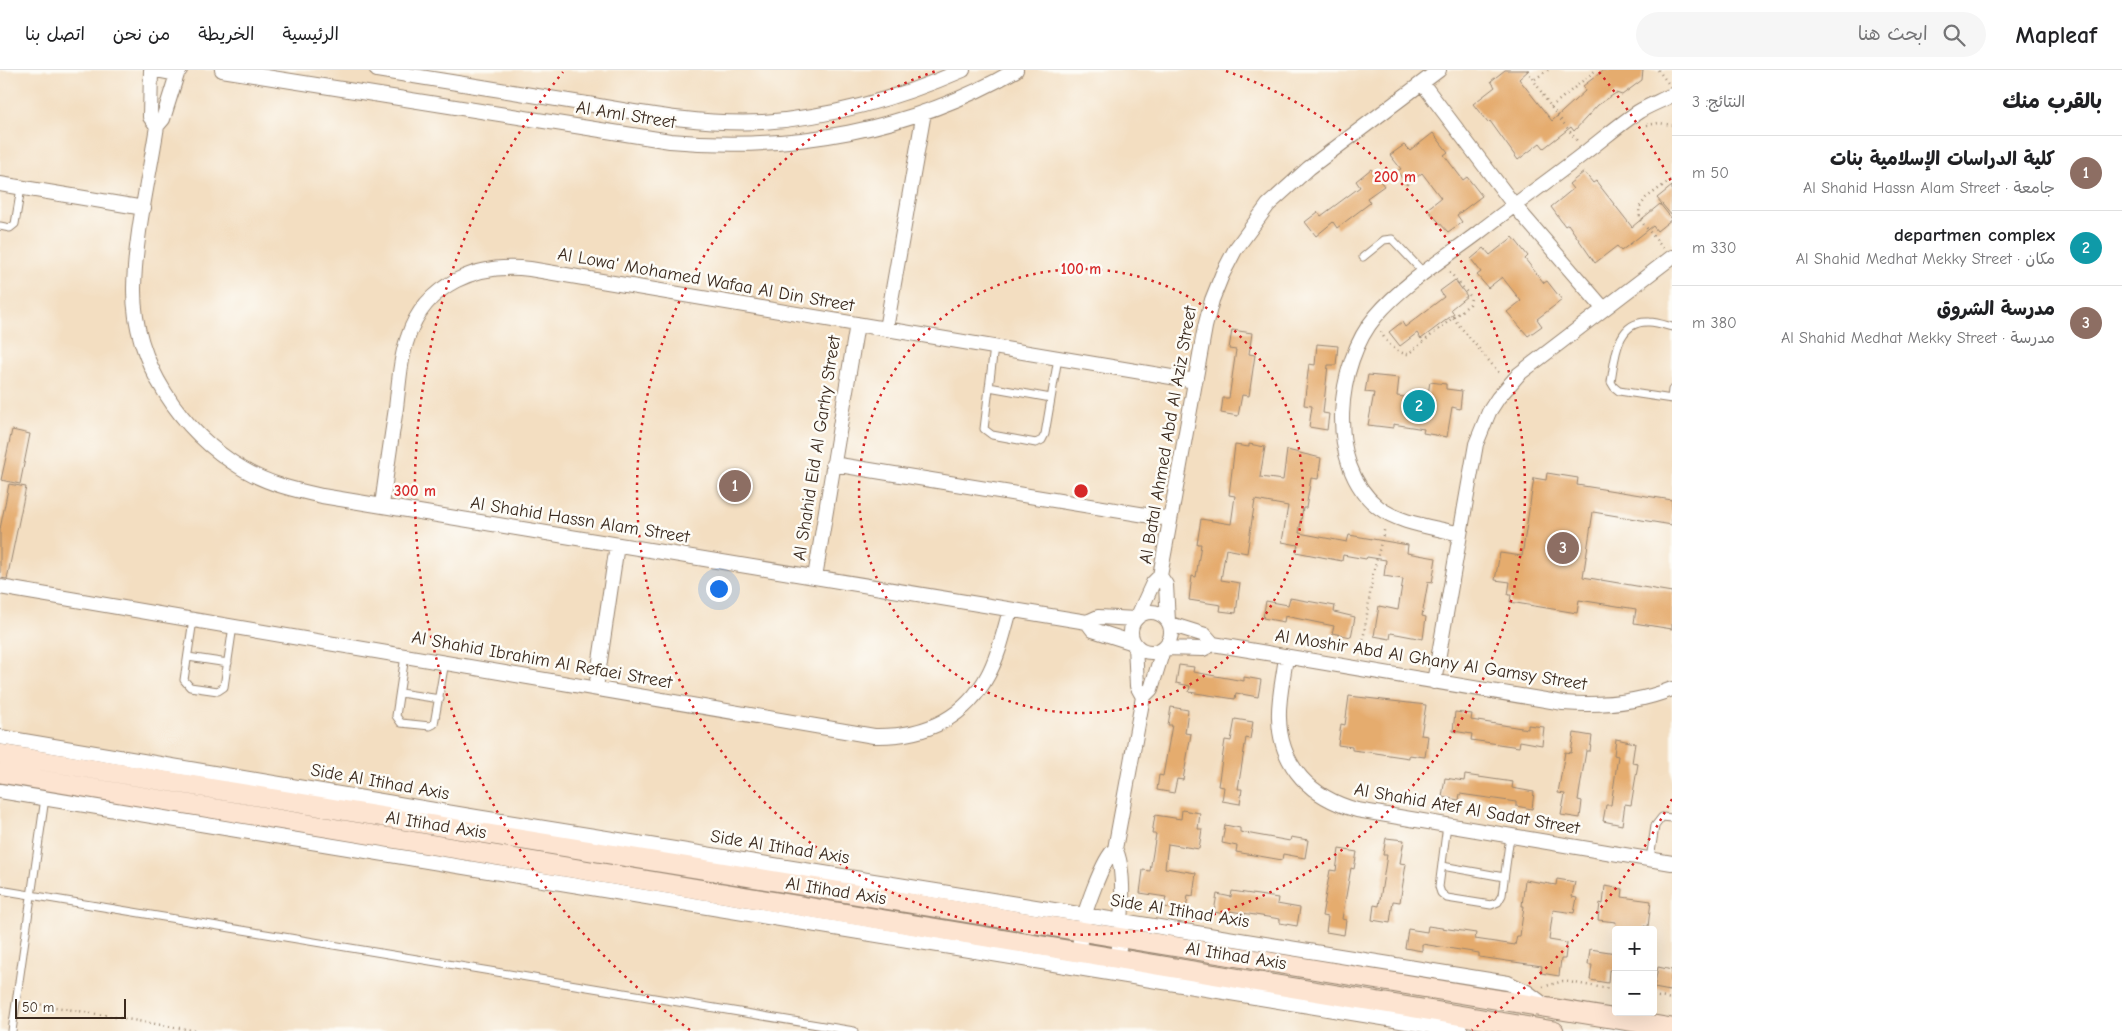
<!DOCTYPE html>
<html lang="ar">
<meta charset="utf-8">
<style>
body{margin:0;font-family:"Comic Neue","Playpen Sans Arabic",sans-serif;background:#f6f6f6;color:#202124;direction:rtl}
.controls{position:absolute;right:15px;bottom:15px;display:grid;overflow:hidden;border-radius:5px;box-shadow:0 5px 20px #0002}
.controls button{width:45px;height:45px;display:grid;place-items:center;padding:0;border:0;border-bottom:1px solid #e0e0e0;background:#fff;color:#202124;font:25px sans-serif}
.scale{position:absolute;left:15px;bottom:12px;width:111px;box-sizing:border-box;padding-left:5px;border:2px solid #3b2a1e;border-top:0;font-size:14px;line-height:18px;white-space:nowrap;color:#3b2a1e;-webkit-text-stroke:4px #fdfcf7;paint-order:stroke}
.you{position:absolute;left:718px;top:518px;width:18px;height:18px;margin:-12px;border:4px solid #fff;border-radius:50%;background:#1a73e8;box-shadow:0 0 0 8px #1a73e833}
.badge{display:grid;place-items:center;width:32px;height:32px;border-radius:50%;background:#db2777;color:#fff;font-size:16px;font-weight:700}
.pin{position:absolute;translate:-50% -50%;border:2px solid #fff;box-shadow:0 1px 5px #0006}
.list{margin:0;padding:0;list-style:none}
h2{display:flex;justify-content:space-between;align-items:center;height:65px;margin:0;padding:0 20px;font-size:21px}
h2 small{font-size:16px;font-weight:400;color:#757577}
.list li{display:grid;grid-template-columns:32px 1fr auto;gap:15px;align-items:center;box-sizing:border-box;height:75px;padding:0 20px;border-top:1px solid #e0e0e0}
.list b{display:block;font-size:19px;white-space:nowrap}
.list p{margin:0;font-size:16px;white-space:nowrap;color:#757577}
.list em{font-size:16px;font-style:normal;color:#757577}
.icon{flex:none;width:28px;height:28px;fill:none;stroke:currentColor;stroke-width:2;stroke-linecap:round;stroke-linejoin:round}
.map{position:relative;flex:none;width:1672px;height:961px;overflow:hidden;direction:ltr}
header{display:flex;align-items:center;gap:30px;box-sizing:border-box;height:70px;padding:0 25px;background:#fff;border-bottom:1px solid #e0e0e0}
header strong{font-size:24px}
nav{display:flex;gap:28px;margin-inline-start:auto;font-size:18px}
.search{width:350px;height:45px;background:#f6f6f6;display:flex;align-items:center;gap:12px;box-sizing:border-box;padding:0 18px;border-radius:28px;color:#757577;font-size:19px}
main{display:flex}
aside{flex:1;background:#fff}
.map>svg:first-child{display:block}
.building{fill:#e5ac6e}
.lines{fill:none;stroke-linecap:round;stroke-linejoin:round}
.lane-casing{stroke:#978470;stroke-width:9}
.street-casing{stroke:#978470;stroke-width:16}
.secondary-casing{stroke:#978470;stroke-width:21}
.path{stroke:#978470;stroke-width:2.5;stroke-dasharray:1 4;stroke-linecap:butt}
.lane{stroke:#fff;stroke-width:7}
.street{stroke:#fff;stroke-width:14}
.secondary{stroke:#fde4d1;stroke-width:19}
.ring{fill:none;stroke:#d62828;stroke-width:2.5;stroke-dasharray:2.5 5}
.labels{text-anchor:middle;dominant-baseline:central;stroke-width:5;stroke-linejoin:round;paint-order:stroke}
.street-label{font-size:18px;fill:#3b2a1e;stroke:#fdfcf7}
.centre{fill:#d62828;stroke:#fdfcf7;stroke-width:2.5}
.ring-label{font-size:15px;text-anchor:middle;font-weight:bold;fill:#d62828;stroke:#fdfcf7;stroke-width:5;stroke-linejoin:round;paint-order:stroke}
</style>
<header>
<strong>Mapleaf</strong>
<div class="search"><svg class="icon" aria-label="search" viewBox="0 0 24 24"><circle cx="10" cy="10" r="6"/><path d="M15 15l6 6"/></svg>ابحث هنا</div>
<nav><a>الرئيسية</a><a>الخريطة</a><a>من نحن</a><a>اتصل بنا</a></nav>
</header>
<main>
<aside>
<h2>بالقرب منك<small>النتائج: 3</small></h2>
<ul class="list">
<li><span class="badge" style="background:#8d6e63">1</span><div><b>كلية الدراسات الإسلامية بنات</b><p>جامعة · Al Shahid Hassn Alam Street</p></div><em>50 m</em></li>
<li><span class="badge" style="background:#0f9aa8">2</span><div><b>departmen complex</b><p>مكان · Al Shahid Medhat Mekky Street</p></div><em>330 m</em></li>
<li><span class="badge" style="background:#8d6e63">3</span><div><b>مدرسة الشروق</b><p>مدرسة · Al Shahid Medhat Mekky Street</p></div><em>380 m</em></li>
</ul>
</aside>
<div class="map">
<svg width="1672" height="961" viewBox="0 0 1672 961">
<rect width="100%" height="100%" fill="#fdfcf7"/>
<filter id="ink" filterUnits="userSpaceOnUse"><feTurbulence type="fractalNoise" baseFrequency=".02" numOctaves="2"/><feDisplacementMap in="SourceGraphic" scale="10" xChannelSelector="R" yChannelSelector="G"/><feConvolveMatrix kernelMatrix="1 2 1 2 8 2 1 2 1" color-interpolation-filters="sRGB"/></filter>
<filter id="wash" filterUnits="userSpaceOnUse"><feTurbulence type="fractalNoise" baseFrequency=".0096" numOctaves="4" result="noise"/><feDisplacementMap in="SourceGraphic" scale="20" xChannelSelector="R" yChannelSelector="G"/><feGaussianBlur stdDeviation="1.12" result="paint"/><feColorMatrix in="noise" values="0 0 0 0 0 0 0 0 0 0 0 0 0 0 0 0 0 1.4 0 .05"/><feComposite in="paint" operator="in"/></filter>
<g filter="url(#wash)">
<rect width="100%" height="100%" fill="#f3dec1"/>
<g id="blocks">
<!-- building -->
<path class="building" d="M1505 0H1529L1519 9 1552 51 1585 21 1583 16 1604 0H1643L1642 10 1622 25 1616 23 1598 35 1574 61 1571 57 1544 78 1540 73 1518 90 1490 51 1488 53 1473 34 1495 17 1491 11Z
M1433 63 1448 82 1444 85 1463 110 1467 107 1482 126 1457 145 1462 152 1448 162 1427 139 1441 128 1422 103 1407 115 1397 101 1401 99 1390 85 1404 75 1410 81Z
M1371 99 1384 116 1367 128 1370 133 1337 158 1333 152 1316 166 1305 152 1318 142 1321 146 1360 117 1356 111Z
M1584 102 1593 113 1596 111 1632 157 1660 134 1672 149 1657 161 1653 156 1621 181 1617 176 1595 193 1568 154 1565 156 1551 137 1573 119 1569 114Z
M1672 116V146L1657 128Z
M1513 167 1528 186 1525 189 1544 213 1547 211 1562 230 1537 249 1542 256 1528 266 1507 242 1521 231 1502 207 1488 218 1477 205 1481 202 1471 189 1484 178 1490 185Z
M1455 210 1467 226 1451 239 1454 244 1421 269 1417 263 1400 276 1389 262 1402 252 1405 257 1444 227 1440 221Z
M1232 260 1252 263 1249 284 1255 285 1249 326 1242 325 1238 346 1221 343 1223 328H1229L1236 280 1229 279Z
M1317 274 1338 276 1336 295H1328L1323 343 1329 344 1327 360 1309 357 1312 336 1304 335 1309 294 1315 295Z
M1368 305 1399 308 1397 326 1427 330 1430 312 1446 314V319L1462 321 1460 339 1452 337 1447 367 1423 363 1424 359 1393 354V358L1368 355 1374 323 1365 322Z
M12 360 30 364 20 414 1 410Z
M1249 374 1265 377 1260 407 1283 410 1287 380 1321 388 1318 409 1311 408 1306 438H1303L1299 463 1347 472 1349 465 1408 475 1407 483 1436 488 1432 513 1428 512 1422 546 1426 547 1423 569 1391 563 1390 569 1374 566 1379 536 1398 540 1403 509 1384 506 1386 490 1367 487 1366 489 1343 485 1342 491 1296 482 1298 475 1282 472 1288 436 1255 430 1247 483 1226 479 1221 510 1240 513 1236 543 1220 541 1221 535 1189 530 1192 506 1196 507 1201 474H1197L1201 449 1231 454 1235 426 1229 425 1235 375 1249 377Z
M1547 403 1578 408 1577 415 1672 430V455L1593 442 1583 507 1672 522V559L1634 553 1636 539 1579 530 1577 543 1510 532 1511 525H1508L1510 512 1495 510 1500 483 1522 486 1534 408 1546 410Z
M9 414 26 417 7 509 0 508V459Z
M1290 528 1335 536 1334 542 1355 547 1351 567 1332 563 1334 556 1285 546 1284 552 1263 548 1266 531 1288 535Z
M1179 595 1194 597 1193 602 1244 611V607L1261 610 1258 627 1236 623 1235 629 1189 622 1190 616 1176 613Z
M1349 626 1426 635 1421 665 1428 666 1425 687 1409 685V688L1369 682 1352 680V677L1338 675 1341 654 1345 655Z
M1171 637 1188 640 1185 663 1191 664 1183 710 1177 709 1174 723 1157 720 1159 705 1163 706 1172 655H1168Z
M1455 642 1472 644 1471 650 1528 659V655L1544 657 1542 675 1520 671 1519 677 1471 670 1472 664 1453 661Z
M1235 649 1253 652 1250 669 1246 668 1238 719H1242L1240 734 1222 731 1224 717 1218 716 1225 670 1231 671Z
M1574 663 1592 666 1590 681H1586L1578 730 1582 731 1580 748 1561 745 1565 724 1558 723 1565 682 1571 683Z
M1616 669 1635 673 1632 693 1638 694 1631 735 1625 734 1622 755 1603 751 1606 735H1611L1618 686 1614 685Z
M1465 705 1513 712 1512 718 1534 722 1532 739 1516 736V732L1460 724 1459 730 1442 727 1445 708 1464 711Z
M1182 740 1200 743 1198 759H1202L1199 779 1168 774 1165 798 1196 803 1193 826 1188 825 1186 840 1164 837 1166 827 1140 823 1143 800 1150 801 1156 764H1152L1155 745 1181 749Z
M1225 755 1240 758V762L1290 771 1291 767 1308 770 1305 788 1283 784 1282 790 1236 782 1237 776 1222 773Z
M1386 768 1404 770 1400 793 1406 794 1400 832 1393 831 1390 853 1372 850 1374 835 1379 836 1387 785H1383Z
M1339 779 1357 782 1354 799 1351 798 1342 849 1346 850 1344 865 1326 862 1328 847 1322 846 1330 800 1336 801Z
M1557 809 1575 812 1572 827 1577 828 1574 843 1553 840 1549 870 1567 873 1565 889H1561L1559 906 1541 903 1542 896 1479 887V883L1422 874V881L1405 878 1408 859 1427 862 1428 856 1476 863 1475 869 1515 875 1517 866H1520L1524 836H1522L1525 810 1556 815Z
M1605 816 1623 819 1622 827 1651 831 1648 857 1644 856V860H1615L1616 852 1598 850 1600 833 1603 834Z
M1232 821 1278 828 1277 834 1300 838 1297 856 1280 853V849L1230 841 1229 845 1214 842 1217 824 1231 827Z
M1590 879 1616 883V901L1609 900 1608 913 1590 910 1592 895H1588Z
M1658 897 1672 900 1670 921 1654 918Z"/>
</g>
</g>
<g filter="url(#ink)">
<use href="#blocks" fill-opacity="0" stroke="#978470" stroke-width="1"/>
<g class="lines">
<!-- lane casing -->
<g class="lane-casing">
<path id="lane" d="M0 156 10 158 15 154 21 118
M1363 187 1384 170 1392 169 1424 203
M1672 257C1665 255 1656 252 1649 252 1616 250 1615 289 1611 312L1614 317 1619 321 1672 329
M994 277 984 359 992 365 1036 373 1042 370 1045 364 1058 288
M989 317 1051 328
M1671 329 1672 320
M193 550 184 610 190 617 218 621 224 617 233 556
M405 586 396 646 401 653 430 656 434 654 445 592
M188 587 228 593
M400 623 440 629
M1447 755 1439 817 1441 823 1447 828 1491 835 1498 832 1502 825 1510 766
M1650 789 1655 756 1662 747 1672 748
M1442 796 1504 807
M0 820 854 961
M12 961 45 728"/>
</g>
<!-- street casing -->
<g class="street-casing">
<path id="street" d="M151 0 150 47 157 56
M156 0 171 3 180 0
M222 0 670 71C790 82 911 61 1016 0
M377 0C447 11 517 23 587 34 645 44 703 55 763 52 833 47 899 28 963 0
M178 1 163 49 157 56C149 109 135 165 134 218 133 292 181 362 243 399 268 414 295 420 322 426L1087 552 1098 547 1136 549
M1422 13 1514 135 1603 238
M0 114 144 138
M886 259 924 42
M833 394 1170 449
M382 436C386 403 391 371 396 338 399 314 400 289 408 267 425 214 478 192 530 199L1195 311
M1460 464C1434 457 1400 454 1378 437 1325 395 1336 293 1376 246 1403 214 1445 188 1478 163 1514 135 1551 109 1587 81 1604 68 1620 54 1638 42 1649 35 1661 31 1672 25
M1160 506 1166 515 1168 551
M815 507 857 254
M0 517 874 666C923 667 964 650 988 605 999 585 1004 561 1010 540
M1131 562a20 20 0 1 1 40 0a20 20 0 1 1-40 0Z
M1137 548 1153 513 1160 506 1205 257 1212 230 1222 205 1235 180 1268 135 1309 98 1439 0
M1087 552 1093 560 1134 573
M1170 554 1205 565 1213 574
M1135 575 1137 616 1143 627
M1164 578 1203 579 1213 574 1563 633C1600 636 1637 633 1672 619
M1286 586C1284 606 1278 628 1279 648 1280 697 1312 728 1357 740L1672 793
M1434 612 1476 374 1489 342 1498 328 1519 304 1672 187
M596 618 617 475
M0 667 476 747 1508 913 1527 922 1547 937
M0 721 1461 961
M1079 881C1080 874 1080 868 1081 861 1083 845 1103 788 1115 779
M1118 887C1121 864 1127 798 1115 779L1143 627 1151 619 1163 580"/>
</g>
<!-- secondary casing -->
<g class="secondary-casing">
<path id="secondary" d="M0 684 1672 958
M0 703 1554 961"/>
</g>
<!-- path -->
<path class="path" d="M1527 0 1551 37 1578 72
M1658 0 1668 13
M1535 9 1548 0
M1551 37 1596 0
M1647 55 1659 53 1672 55
M1663 178 1640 150 1639 138 1646 128 1672 109
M1453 248 1500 304
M1381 262C1385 271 1397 284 1408 284L1470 234 1471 227 1448 200
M1361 584 1373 504 1385 457
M1543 917 1563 911 1616 920
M1653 926 1672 929
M26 932 197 961"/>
<!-- lane -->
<use href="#lane" class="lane"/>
<!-- street -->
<use href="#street" class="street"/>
<!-- secondary -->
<use href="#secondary" class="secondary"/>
</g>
</g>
<!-- distance rings -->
<g class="ring">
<circle cx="1081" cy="421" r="222"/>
<path d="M1226 1A444 444 0 1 1 936 1"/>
<path d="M1672 729A666 666 0 0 1 1472 960M690 960A666 666 0 0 1 563 2M1599 2A666 666 0 0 1 1672 113"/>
</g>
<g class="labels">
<!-- street labels -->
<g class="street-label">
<text transform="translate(626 45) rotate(9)">Al Aml Street</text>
<text transform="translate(706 210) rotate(10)">Al Lowa' Mohamed Wafaa Al Din Street</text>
<text transform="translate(1168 365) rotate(-80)">Al Batal Ahmed Abd Al Aziz Street</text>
<text transform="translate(817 378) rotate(-81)">Al Shahid Eid Al Garhy Street</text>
<text transform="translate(580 450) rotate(9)">Al Shahid Hassn Alam Street</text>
<text transform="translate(542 590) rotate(10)">Al Shahid Ibrahim Al Refaei Street</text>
<text transform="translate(1431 590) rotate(9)">Al Moshir Abd Al Ghany Al Gamsy Street</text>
<text transform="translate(380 712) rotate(10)">Side Al Itihad Axis</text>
<text transform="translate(1467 739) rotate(10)">Al Shahid Atef Al Sadat Street</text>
<text transform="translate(436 755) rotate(9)">Al Itihad Axis</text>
<text transform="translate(780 777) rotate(9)">Side Al Itihad Axis</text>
<text transform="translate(836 821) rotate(9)">Al Itihad Axis</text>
<text transform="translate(1180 841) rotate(9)">Side Al Itihad Axis</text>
<text transform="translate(1236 886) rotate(9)">Al Itihad Axis</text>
</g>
</g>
<circle cx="1081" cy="421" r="8" class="centre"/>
<g class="ring-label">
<text x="1395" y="112">200 m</text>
<text x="1081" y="204">100 m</text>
<text x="415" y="426">300 m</text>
</g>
</svg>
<div class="controls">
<button>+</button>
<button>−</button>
</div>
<div class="scale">50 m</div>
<div class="you"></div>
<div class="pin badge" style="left:735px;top:416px;background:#8d6e63">1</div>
<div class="pin badge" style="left:1419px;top:336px;background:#0f9aa8">2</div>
<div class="pin badge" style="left:1563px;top:478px;background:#8d6e63">3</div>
</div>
</main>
